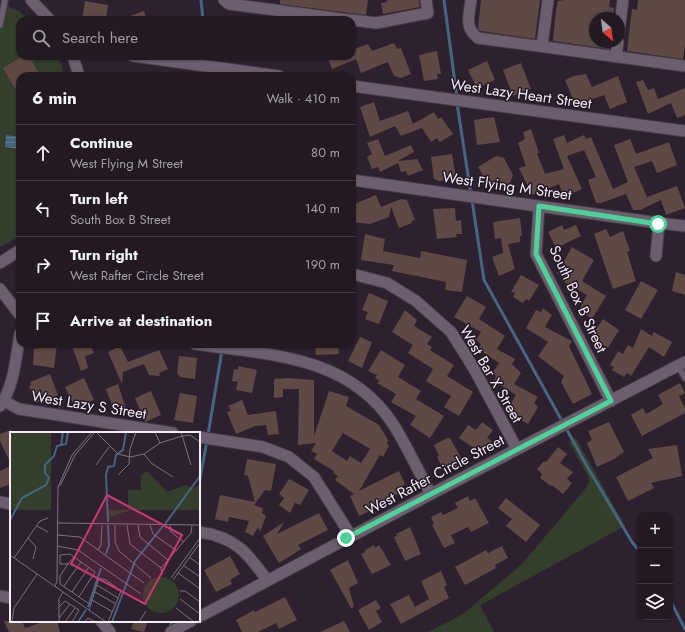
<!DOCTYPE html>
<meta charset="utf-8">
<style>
body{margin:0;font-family:Jost,sans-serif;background:#2a222b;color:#f1f3f6}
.controls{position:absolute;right:12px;bottom:12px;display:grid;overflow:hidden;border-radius:8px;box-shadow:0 1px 3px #0004}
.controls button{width:36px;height:36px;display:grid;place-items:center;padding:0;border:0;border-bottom:1px solid #3f3841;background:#221923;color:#f1f3f6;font:20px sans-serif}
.compass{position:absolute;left:589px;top:12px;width:36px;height:36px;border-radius:50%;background:#221923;box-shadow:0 1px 3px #0004;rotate:152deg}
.stop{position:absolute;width:12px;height:12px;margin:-9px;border:3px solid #4dd39a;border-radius:50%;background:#fff}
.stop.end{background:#4dd39a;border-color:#fff;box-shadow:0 1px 4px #0008}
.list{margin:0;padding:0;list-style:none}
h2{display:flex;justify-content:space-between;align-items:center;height:52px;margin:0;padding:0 16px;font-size:17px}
h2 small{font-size:13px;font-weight:400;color:#a2a0a6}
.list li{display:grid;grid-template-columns:26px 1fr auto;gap:12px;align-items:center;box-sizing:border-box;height:56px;padding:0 16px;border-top:1px solid #3f3841}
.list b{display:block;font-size:15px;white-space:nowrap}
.list p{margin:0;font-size:13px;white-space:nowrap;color:#a2a0a6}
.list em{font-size:13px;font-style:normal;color:#a2a0a6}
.icon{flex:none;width:22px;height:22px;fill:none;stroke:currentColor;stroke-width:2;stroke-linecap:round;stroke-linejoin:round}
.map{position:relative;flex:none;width:685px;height:632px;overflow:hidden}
.search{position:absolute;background:#221923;box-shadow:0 1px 3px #0004;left:16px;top:16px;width:340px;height:44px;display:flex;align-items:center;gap:10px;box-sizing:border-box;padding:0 14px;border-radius:12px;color:#a2a0a6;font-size:15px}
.panel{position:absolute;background:#221923;box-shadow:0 1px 3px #0004;left:16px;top:72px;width:340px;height:276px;border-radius:12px}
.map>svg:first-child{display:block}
.green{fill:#333e2b}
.water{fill:url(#water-rules)}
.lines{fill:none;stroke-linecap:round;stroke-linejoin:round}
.stream{stroke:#456681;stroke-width:3}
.building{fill:#5e4944;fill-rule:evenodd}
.service-casing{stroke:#463c48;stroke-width:8}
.minor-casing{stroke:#463c48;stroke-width:13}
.service{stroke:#6c5e6e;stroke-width:5.5}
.minor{stroke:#6c5e6e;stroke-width:11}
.route{stroke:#4dd39a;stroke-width:5}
.labels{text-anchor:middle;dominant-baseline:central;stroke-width:3;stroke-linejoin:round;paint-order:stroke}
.street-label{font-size:15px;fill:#f4ecf6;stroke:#231825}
.inset-river{fill:none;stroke:#456681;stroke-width:2}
.inset-road{fill:none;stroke:#7d727f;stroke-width:1}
.view{fill:#ca3872;fill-opacity:0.15;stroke:#ca3872;stroke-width:2}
.inset-edge{fill:none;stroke:#f4ecf6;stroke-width:2}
</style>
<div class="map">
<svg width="685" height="632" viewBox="0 0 685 632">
<defs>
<pattern id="water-rules" width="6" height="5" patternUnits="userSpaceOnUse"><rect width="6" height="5" fill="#456681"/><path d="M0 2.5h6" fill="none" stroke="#607c93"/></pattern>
</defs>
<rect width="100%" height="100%" fill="#2d212f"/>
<!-- green -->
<path class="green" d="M0 3 20 12 28 20H20V56H57L61 63 64 76H20V236L0 247Z
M576 438 625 526 480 605 494 632H428L463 614 522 564 585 489 589 482V478L569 442Z"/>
<!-- water -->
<path class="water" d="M6 135 20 137V149L5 147Z"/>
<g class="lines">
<!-- stream -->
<path class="stream" d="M201 0 203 20
M444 0 457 98
M208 56 209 64
M457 103 471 195
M472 200 484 280 588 468 632 542 640 552
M208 435 222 350
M199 484 207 441
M670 600 685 629
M170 628 172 621"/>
</g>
<!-- building -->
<path class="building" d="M280 0H368L366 15 280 4Z
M387 0H419L420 7 383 14 381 3 387 2Z
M481 0H540L535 39 481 31 478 29Z
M564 0H610L609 7 614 8 613 18H595V42H610L609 49 553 41 556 10 558 1Z
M638 0H685V45L683 59 627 51 632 9 637 10Z
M85 1 108 5 106 20H82Z
M144 11 147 20H122L121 19Z
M394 43 397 49 401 48 411 74 401 78 394 76 388 62 361 73 356 59 332 69 327 56H354L352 50 368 44 372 51Z
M437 51 441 74H437L438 79 424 81 419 55Z
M23 56H29L40 76H20V97L3 68Z
M487 61 495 80 477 88 468 70Z
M521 63 531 89 513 96 503 70Z
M586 74 592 87 618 76 627 102 610 109 604 95 584 102 574 101 565 80 574 76Z
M643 80 648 90 654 88 658 99 685 88V115L677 118 671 103 648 114 636 82Z
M374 102 380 121 408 111 413 124 434 112 438 119 441 117 453 134 440 142 437 138 431 142 422 128 401 136 395 126 370 137 360 107Z
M494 117 500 142 477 145 474 120Z
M531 129 539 153H537L545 174 564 169 553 139 564 135 567 143 584 135 586 139 591 137 613 189 628 182 614 145 630 139 636 154 669 142 677 165 657 173 652 161 634 167 647 197 677 186 685 208 666 215 661 200 640 210H633L626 194 601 203H596L588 180 596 177 584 150 567 156 582 189 564 197 559 184 532 195 519 168 526 166 518 143 525 139 523 132Z
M378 139 385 156 411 145 414 152 398 161 417 159 423 170 408 176 406 171 401 172 398 163 380 172 378 167 372 169 367 157 372 154 367 143Z
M452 154 456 178 440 181 434 179 431 157Z
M496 156 504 158 513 175 510 183 499 189 491 188 478 167Z
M376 195 381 207 401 199 407 200 415 220 411 221 412 223 399 228 391 207 389 217 370 224 352 222V205Z
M455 208 456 221 461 220 462 234H456L457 237 437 239 433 209Z
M520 218 522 236H520V242L508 244 515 269 499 276 492 257 503 253 501 238 495 239 493 222Z
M562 225 564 230 576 225 581 236 556 248 548 232Z
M606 229 610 237 623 231 630 251 627 252 636 281 613 289 594 234Z
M365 234 385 239 383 251 420 258 421 251 467 260 462 292 445 290 446 282 392 271 394 265 361 260Z
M572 247 594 260 582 281 606 296 592 319 579 310 587 295 561 280 563 276 557 273Z
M676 272 685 275V295L672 291Z
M521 275 539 285 529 301 526 299 523 303 513 297 515 293 511 292Z
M641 281 658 290 641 319 625 310Z
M369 293 388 301 379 324 365 319 368 312 362 310Z
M467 296 486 307 479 319 505 336 497 349 515 359 512 364 521 373 514 384 538 397 534 403 538 407 528 424 512 415 514 412 508 408 516 395 494 381 496 376 492 374 499 363 478 349 481 344 476 340 481 332 454 317Z
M543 308 552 315 545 327 572 341 569 346 592 394 573 404 561 382 564 376 538 356 548 342 526 328 536 310 541 312Z
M405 310 417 320 414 326 432 337 427 344 432 347 430 350 454 365 447 376 473 392 459 416 444 407 451 396 426 381 433 369 408 353 413 345 392 332Z
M603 319 619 330 608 348 591 337Z
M641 329 652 336 654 332 672 342 664 357 649 347 631 376 627 373 624 377 612 370 614 367 610 365 618 351 623 354 628 345 633 348Z
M360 337 372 342 362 368 348 361Z
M39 344H57L54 368 33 365 34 348 38 349Z
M77 344H90L94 353 85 356 88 368 81 371 72 346Z
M315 344H338L339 354 316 355Z
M120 346 128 362 159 350 168 369 159 373 160 376 149 375 144 364 123 372 122 384 108 352Z
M381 350 405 365 398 377 421 391 416 399 444 416 430 438 410 425 416 416 391 402 396 394 377 383 380 381 375 378 377 375 368 371Z
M179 356 197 358 195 379 180 377 177 373Z
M238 366 257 370 252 393 236 390 238 382 232 381 234 369 238 370Z
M50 374 58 395 40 403V401L36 403 29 386 31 385 30 382Z
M84 378 94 400 75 408 65 387Z
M288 378 314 380V436L329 391 349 397 346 406 379 425 388 440 387 444 389 446 383 457 380 455 359 491 399 471 405 484 403 485 406 490 378 504 379 507 359 516 350 496 354 494 335 480 338 476 333 473 334 471 314 459 317 454 311 451 316 443 298 445 299 389H283V397L274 398V379ZM343 433 370 449 361 463 350 456 347 461 332 451Z
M680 383 685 393 679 396 685 408V413L642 436 631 415 643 408 646 414 663 404 658 395Z
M118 384 126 409 115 413 106 389Z
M151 391 161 415 145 422 135 398Z
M180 393 197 396 193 423 174 420Z
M242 400 248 415 276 411 279 434 268 435 266 425 255 426 236 434 227 412 231 411 228 406Z
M482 422 493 430 487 438 492 441 483 454 459 438 468 425 476 430Z
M609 422 624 452 614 459 597 467 587 443 592 440 588 431Z
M11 430V464L0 441V434Z
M447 438H450L464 463 445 473 437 457 439 456 434 445Z
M677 445 682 476 651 483 654 488 628 501 616 477 653 458 648 449Z
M558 447 567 454 560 463 573 472 567 479 572 483 563 494 552 485 551 486 540 478 542 474 537 469 544 461 546 462Z
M247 459 276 464 271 491 265 490 254 505 263 508 262 513 266 516 260 532 258 527 253 536 245 532 249 521 229 517 228 522 215 519 220 495 255 502 248 476 244 475Z
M11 466V484L0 488V471Z
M289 479 309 490 300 505 295 503 290 513 279 505 284 498 279 494Z
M468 496 470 501 475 498 489 523 471 532 468 527 451 535 455 543 444 548 432 525 434 524 431 517 441 512 443 515 458 508 455 503Z
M506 498 540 525 526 542 506 526 512 519 498 508Z
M319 513 328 530 298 545 301 549 279 563 263 536 284 522 277 534Z
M410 527 421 554 405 561 394 537 397 536 396 534Z
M374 545 375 548 379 545 391 565 372 574 361 554 365 552V550Z
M502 546 508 558 495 565 496 568 465 585 455 567 486 550 488 553Z
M230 556 240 574 230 580 232 584 216 592 204 570Z
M348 560 358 583 349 588 354 607 351 608 330 570Z
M441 571 447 585 444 587 449 598 401 624 390 604 409 595 415 607 429 599 421 581Z
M285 597 297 620 279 629 276 623 258 632H242L236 620 254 610 255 612Z
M376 600 381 608 376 611 382 622 369 630 358 610Z
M4 621H22L25 628 46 621H57L60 632H9Z
M134 621H148L144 632 131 629Z
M344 621 350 632H320Z"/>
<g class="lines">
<!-- service casing -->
<g class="service-casing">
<path id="service" d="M0 25 5 0
M678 365 685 378"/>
</g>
<!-- minor casing -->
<g class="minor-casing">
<path id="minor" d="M31 0 50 20
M224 0 229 4 350 20
M471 0C469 16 464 27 478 38L685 66
M352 20 376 23 428 13 426 0
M619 32 623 0
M542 46 548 0
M73 56 79 76
M133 56 279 76
M616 56 618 42
M352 86 685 131
M352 180 659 223 685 226
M539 206 536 254 611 401
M656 256 659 223
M0 263 20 250
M352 274 387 283 416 301 451 332 473 367 517 449
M0 289 20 315
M195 344C269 355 348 355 393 424 407 446 418 471 431 494
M4 401 19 409 173 433
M0 406C14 387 16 357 20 334
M199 437 263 447 289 457 314 477 351 536
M0 502 11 504
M199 532C235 537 247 552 267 580
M0 596 11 598
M199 617 431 494 685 362
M101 621 110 632
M171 632 191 621"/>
</g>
<!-- service -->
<use href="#service" class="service"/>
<!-- minor -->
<use href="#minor" class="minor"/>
</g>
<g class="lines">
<!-- route -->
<path class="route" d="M346 538 611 401 536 254 539 206 658 224"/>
</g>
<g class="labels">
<!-- street labels -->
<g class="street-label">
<text transform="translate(521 94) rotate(8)">West Lazy Heart Street</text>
<text transform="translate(507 186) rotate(8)">West Flying M Street</text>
<text transform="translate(578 299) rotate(65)">South Box B Street</text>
<text transform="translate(491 374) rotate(60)">West Bar X Street</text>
<text transform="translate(89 405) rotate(9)">West Lazy S Street</text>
<text transform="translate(435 475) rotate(-28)">West Rafter Circle Street</text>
</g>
</g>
<!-- overview -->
<g transform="translate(10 432)">
<rect width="190" height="190" fill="#2d212f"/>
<path d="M0 0H41V78H0ZM137 39 157 60 175 53 183 56 190 52V78H120L100 85 98 91V78H118V58H131V43ZM133 163a18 18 0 1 1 36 0a18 18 0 1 1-36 0Z" fill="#333e2b"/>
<path class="inset-river" d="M51 13 53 0M0 88 12 66 36 53 39 46 35 41V33L44 24 47 14 56 12 58 0M98 90 96 43 98 35 104 34 106 23 113 18 116 0M155 92 190 44M96 122 99 113 98 93M78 175 91 136M68 190 76 178M102 190 125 129 153 94"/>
<path class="inset-road" d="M86 0 108 22 120 25 134 22 150 11 172 4 180 3 190 10M145 0 150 11M171 0 181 33M134 22 141 31 163 45M86 33 99 15M108 43 119 32 120 17 126 0M50 54 65 23 85 0M47 91 190 93M105 93V110L109 119 141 146M117 93 120 112 151 136M128 93 130 105 158 128M140 93 143 102 167 119M160 93 161 100 174 110M27 94 38 100M47 103 70 105 134 151M18 106 26 115 23 127M47 114 68 118 131 162M88 118 91 113 92 93M0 123 96 190M179 125 190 133M4 126 30 89 38 86M50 132V123L60 122 85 140 69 165M50 132H58L64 125M58 132 50 144V152L78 171M173 133 190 145M168 141 190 157M152 143 151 136 181 101 182 93M161 146 190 106M163 148 190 111M87 153 108 166M45 154 47 149 48 55 62 23 82 0M54 154 71 130M170 159H175L190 170M62 160 79 135M85 160 106 172M170 167 190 182M82 168 103 180M49 175 55 169 69 178 62 190M166 176 184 190M79 178 89 146 96 148 111 159 98 190M49 186 60 172M2 190 4 176 27 142M49 190V167L53 160M55 190 65 176M74 190 78 186 85 190M129 190 136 179"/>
<path class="view" d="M97 63 172 103 135 172 61 132Z"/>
<rect width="190" height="190" class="inset-edge"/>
</g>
</svg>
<div class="controls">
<button>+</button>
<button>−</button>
<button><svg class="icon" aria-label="layers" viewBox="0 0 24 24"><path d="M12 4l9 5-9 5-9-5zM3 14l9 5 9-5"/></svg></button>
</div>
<svg class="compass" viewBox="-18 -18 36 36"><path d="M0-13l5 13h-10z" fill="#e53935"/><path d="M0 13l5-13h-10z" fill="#a2a0a6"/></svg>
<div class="stop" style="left:658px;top:224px"></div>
<div class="stop end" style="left:346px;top:538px"></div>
<div class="search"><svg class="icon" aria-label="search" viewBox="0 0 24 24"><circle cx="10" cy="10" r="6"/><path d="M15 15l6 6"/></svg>Search here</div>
<section class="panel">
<h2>6 min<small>Walk · 410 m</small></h2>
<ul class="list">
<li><svg class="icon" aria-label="ahead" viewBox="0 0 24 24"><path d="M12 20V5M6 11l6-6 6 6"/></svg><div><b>Continue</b><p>West Flying M Street</p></div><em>80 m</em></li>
<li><svg class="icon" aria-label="left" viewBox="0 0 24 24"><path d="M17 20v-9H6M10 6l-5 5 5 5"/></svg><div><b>Turn left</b><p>South Box B Street</p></div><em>140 m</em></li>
<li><svg class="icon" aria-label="right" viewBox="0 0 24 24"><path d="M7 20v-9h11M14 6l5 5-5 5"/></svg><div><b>Turn right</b><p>West Rafter Circle Street</p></div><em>190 m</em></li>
<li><svg class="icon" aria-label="arrive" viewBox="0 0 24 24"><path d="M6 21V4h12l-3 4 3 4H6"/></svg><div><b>Arrive at destination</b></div></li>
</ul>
</section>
</div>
